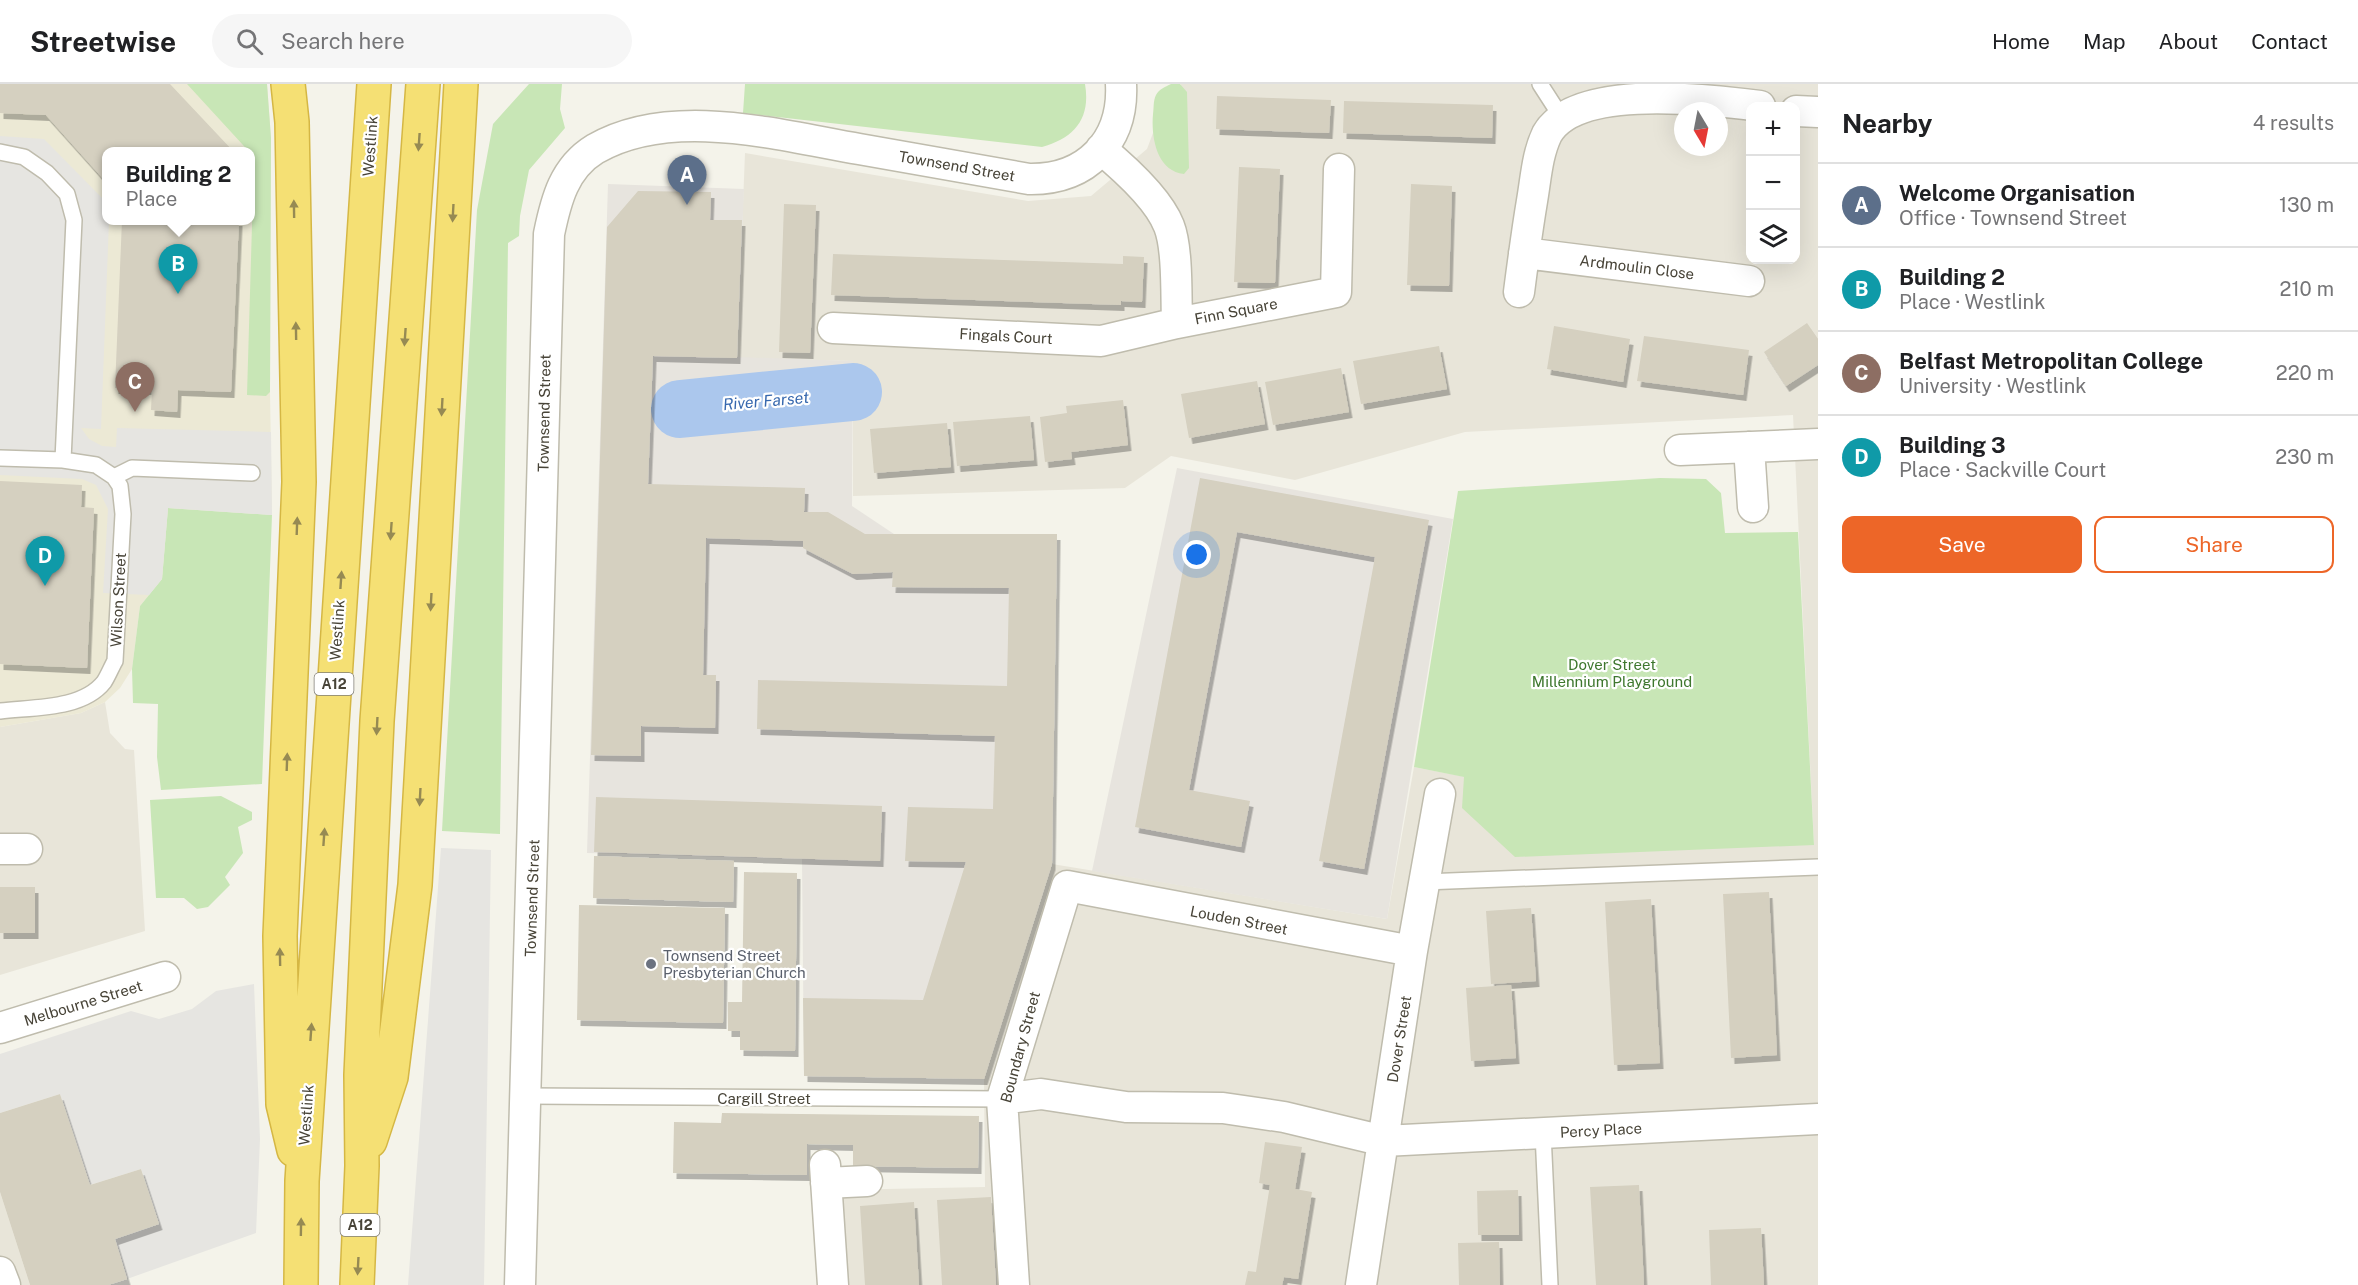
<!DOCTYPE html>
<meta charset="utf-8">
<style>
body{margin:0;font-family:"Public Sans",sans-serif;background:#f6f6f6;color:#202124}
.controls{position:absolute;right:18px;top:18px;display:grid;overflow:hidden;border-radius:12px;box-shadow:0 6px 24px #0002}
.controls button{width:54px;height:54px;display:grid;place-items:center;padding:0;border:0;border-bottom:2px solid #e0e0e0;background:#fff;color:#202124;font:30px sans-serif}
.compass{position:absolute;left:1674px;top:18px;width:54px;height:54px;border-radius:50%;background:#fff;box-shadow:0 6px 24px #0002;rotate:170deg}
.you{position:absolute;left:1197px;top:471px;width:21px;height:21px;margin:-15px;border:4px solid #fff;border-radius:50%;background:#1a73e8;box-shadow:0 0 0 9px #1a73e833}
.badge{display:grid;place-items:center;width:39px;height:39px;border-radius:50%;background:#ed6628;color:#fff;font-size:20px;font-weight:700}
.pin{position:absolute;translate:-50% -50px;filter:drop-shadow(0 2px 3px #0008)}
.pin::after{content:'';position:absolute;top:32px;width:21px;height:18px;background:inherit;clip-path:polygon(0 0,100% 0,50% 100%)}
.popup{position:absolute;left:102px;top:63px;width:153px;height:78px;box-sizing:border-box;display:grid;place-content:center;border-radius:12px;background:#fff;filter:drop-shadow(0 2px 4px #0005);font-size:20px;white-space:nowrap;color:#757577}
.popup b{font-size:22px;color:#202124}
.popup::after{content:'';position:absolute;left:50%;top:100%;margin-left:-12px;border:12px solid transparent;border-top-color:#fff}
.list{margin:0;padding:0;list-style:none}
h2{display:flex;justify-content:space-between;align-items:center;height:78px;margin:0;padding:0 24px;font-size:26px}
h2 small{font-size:20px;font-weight:400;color:#757577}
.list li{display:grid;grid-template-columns:39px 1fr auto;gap:18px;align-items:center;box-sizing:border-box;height:84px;padding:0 24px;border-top:2px solid #e0e0e0}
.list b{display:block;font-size:22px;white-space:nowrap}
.list p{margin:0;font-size:20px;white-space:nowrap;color:#757577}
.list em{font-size:20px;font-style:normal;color:#757577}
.actions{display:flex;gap:12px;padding:18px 24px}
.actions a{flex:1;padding:14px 0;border:2px solid #ed6628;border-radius:12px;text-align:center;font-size:21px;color:#ed6628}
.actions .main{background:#ed6628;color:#fff}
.icon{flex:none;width:33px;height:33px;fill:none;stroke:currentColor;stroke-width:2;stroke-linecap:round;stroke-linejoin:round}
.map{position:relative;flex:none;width:1818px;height:1201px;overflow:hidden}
header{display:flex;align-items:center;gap:36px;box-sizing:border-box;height:84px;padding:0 30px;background:#fff;border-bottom:2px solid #e0e0e0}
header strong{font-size:28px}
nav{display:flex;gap:33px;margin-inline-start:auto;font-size:21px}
.search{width:420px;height:54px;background:#f6f6f6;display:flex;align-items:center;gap:15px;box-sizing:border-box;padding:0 21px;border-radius:33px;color:#757577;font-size:22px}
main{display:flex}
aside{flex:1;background:#fff}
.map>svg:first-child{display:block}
.residential{fill:#e8e5d9;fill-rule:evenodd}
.industrial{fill:#e7e4de}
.education{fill:#ece9d5;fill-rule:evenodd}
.green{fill:#c8e6b6}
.parking{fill:#e6e5e1}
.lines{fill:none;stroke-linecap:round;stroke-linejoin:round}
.river{stroke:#abc7ed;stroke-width:58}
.building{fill:#d5d0c0;filter:url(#shadow)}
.lane-casing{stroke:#bfbcad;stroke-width:18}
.street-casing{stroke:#bfbcad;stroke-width:33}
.highway-casing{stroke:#d5b744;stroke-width:36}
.lane{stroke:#fff;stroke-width:15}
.street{stroke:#fff;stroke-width:30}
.highway{stroke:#f5e074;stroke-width:33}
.oneway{fill:#968a53}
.worship-dot{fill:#6b7280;stroke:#fff;stroke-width:2}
.labels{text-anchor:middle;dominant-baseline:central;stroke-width:4.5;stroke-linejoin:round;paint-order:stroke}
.shield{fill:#fff;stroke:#7f7c74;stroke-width:1.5}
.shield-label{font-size:14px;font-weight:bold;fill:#484438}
.street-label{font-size:15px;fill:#484438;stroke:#fff}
.park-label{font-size:15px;fill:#3e772e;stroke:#fff}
.worship-label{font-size:15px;fill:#5b616d;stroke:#fff;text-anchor:start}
.water-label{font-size:16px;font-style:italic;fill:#3768ae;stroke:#fff}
</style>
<header>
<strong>Streetwise</strong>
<div class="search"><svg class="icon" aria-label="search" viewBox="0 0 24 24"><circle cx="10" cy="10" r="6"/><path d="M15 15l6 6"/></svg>Search here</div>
<nav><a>Home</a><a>Map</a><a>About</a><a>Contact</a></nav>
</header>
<main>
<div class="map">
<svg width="1818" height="1201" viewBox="0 0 1818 1201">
<defs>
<filter id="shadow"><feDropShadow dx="3.5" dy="6" stdDeviation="0" flood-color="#0004"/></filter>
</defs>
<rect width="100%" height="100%" fill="#f4f3ea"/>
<!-- residential -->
<path class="residential" d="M1181 0H1818V1201H843L836 1106 985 1103 984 995 1052 780 1387 835 1414 683 1814 761 1793 331 1465 348 1295 396 1171 372 1125 404 853 412V277L737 274 745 69 1028 117 1091 112 1147 65 1153 49ZM1750 22H1796V176H1750ZM1683 27H1719V63H1683Z
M105 618 110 649 125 665 134 666 145 847 0 891V643L81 629Z
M0 1108 30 1201H0Z"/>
<!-- industrial -->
<path class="industrial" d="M608 100 744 105 737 273 853 277 852 422 894 450H1057L1052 780 984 995 804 992 802 775 587 769Z
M1177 384 1453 435 1387 835 1092 787Z"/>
<!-- education -->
<path class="education" d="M0 0H267L271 54 270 308 272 431 168 424 162 495 140 522 132 585 120 604 105 618 81 629 0 643ZM106 68H250V136H106Z"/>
<!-- green -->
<path class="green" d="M187 0H267L271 54 270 308 266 312 247 311 254 73Z
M529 0H562L560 25 565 44 529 86 520 132 519 152 508 159 500 750 442 747 477 126 493 40Z
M745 0H1085C1091 35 1074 54 1042 63L743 29Z
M1171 0H1180L1187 8 1189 84 1184 90C1156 87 1151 52 1153 30 1154 24 1153 17 1156 11 1159 5 1165 3 1171 0Z
M1660 394 1706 395 1721 409 1725 449 1798 448 1814 761 1515 773 1462 724 1464 693 1414 683 1458 407Z
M168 424 272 431 262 700 161 706 157 673 158 620 133 619 132 585 140 522 162 495Z
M221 712 252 728V736L238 743 243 769 225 793 230 801 208 823 197 825 184 814H156L150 716Z"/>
<!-- parking -->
<path class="parking" d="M0 52 44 55 106 118V136L109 137 101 345 81 344 89 355 102 362 116 363 117 344 271 348 272 431 168 424 162 495 149 511 103 509 108 425 96 401 82 395 0 391Z
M441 764 491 766 484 1201H408Z
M254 900 260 1055 256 1149 127 1195 115 1155 159 1140 141 1085 90 1101 60 1010 0 1029V970L131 927 159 935 192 925 216 907Z"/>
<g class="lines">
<!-- river -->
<path class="river" d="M680 325 853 308"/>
</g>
<!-- building -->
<path class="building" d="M0 0H170L234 68H106V98L46 31 0 29Z
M1217 12 1331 16 1329 49 1216 45Z
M1344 17 1493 21 1492 54 1343 49Z
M1239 83 1280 85 1275 199 1234 198Z
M1411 100 1452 102 1449 202 1407 201Z
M638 107 711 108 710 136H742L737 274 653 272 648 400 805 404 804 428H828L865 450H1057L1052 780 984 995 804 992 803 914 923 916 966 778 905 777 908 723 993 725 995 652 757 645 758 596 1007 602 1009 504 892 503 893 488 853 490 803 464V457L706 454 703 591H716L715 644 641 642V672L591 671 607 143Z
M784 120 816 121 810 269 779 268Z
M122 136H239L231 308 178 306 177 328 151 326 152 305 115 304Z
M833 170 1123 180V172L1144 173 1142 218 1121 217V221L831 211Z
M1807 239 1818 255V281L1786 302 1764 268Z
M1554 242 1630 255 1623 298 1547 285Z
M1644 252 1749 266 1743 311 1637 297Z
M1439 262 1447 305 1361 320 1353 277Z
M1341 284 1349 328 1273 341 1265 298Z
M1257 297 1265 340 1189 354 1181 310Z
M1123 316 1128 361 1071 368 1072 375 1045 378 1040 333 1067 329 1066 322Z
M1030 332 1034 376 957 382 953 338Z
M947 339 951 383 874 389 870 345Z
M1200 394 1429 436 1364 785 1319 777 1375 473 1237 448 1189 706 1250 717 1241 763 1135 743Z
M0 397 82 401 81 423 94 424 87 584 0 580Z
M596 713 882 722 880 777 594 768Z
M594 772 734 777 733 818 593 814Z
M744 788 797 789 795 967 740 966V947H728V918H742Z
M0 803H35V849H0Z
M1769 808 1777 971 1731 974 1723 810Z
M1651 815 1660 979 1614 981 1605 818Z
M579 821 725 824 723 939 577 936Z
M1531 824 1536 897 1491 900 1486 827Z
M1511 901 1516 974 1471 977 1466 904Z
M60 1010 90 1101 141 1085 159 1140 115 1155 127 1195 108 1201H30L0 1108V1029Z
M722 1029 979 1032 978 1084 853 1082V1061L807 1060V1091L673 1089 674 1038 721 1039Z
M1265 1058 1302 1063 1295 1105 1312 1108 1298 1195 1284 1193 1282 1201H1245L1248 1187 1256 1188 1270 1101 1259 1099Z
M1639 1101 1644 1201H1596L1590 1103Z
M1518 1106 1519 1151H1478L1477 1107Z
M991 1113 996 1201H942L937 1116Z
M914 1118 919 1201H865L860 1122Z
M1761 1144 1764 1201H1711L1709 1146Z
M1499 1158 1500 1201H1459L1458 1159Z"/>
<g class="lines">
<!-- lane casing -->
<g class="lane-casing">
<path id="lane" d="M1540 0 1560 31
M0 68 24 73 47 89 67 110 74 136 63 376
M0 374 63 376 96 381 114 393 120 402 123 430 115 577C111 584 108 592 104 598 82 626 32 623 0 627
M114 393 132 384 252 389
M1424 798 1818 783
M526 1012 1002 1015
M1543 1049 1550 1201"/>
</g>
<!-- street casing -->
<g class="street-casing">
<path id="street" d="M1796 27 1818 28
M1101 65C1124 84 1158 114 1169 142 1178 165 1176 213 1177 239L1336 208 1339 85
M1524 169 1749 197
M1519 208C1523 177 1527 147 1532 117 1536 94 1537 71 1547 50 1576 0 1705 15 1760 22
M833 244 1101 257 1177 239
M1749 363 1753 423
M1680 366 1818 360
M0 765H27
M0 944 165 893
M1002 1015 1041 1010 1126 1023 1223 1024 1284 1033 1384 1057 1818 1035
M825 1081 833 1201
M826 1099 867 1097
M0 1188 5 1201
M520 1201 549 150C556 116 564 84 595 65 671 21 778 51 859 65 915 75 972 85 1029 95 1086 96 1124 58 1121 0
M1014 1201 1002 1015 1067 802 1412 867
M1361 1201 1412 867 1440 710"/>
</g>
<!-- highway casing -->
<g class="highway-casing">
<path id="highway" d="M288 0 292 38 299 398 280 852 283 1020 294 1066
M370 1057 391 993 415 801 461 0
M301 1201 302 1097 374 0
M357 1201 362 1082 361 991 377 637 423 0"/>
</g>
<!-- lane -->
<use href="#lane" class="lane"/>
<!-- street -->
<use href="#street" class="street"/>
<!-- highway -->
<use href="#highway" class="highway"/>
</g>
<!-- one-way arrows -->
<defs><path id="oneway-solid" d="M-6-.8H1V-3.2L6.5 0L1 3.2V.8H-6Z" transform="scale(1.5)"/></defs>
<g class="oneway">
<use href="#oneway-solid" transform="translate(419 58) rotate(94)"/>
<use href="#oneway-solid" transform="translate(294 125) rotate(-91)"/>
<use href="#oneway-solid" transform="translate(453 129) rotate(93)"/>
<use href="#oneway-solid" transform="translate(296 247) rotate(-91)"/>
<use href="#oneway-solid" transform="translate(405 253) rotate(94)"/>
<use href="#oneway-solid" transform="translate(442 323) rotate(93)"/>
<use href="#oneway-solid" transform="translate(297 442) rotate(-88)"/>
<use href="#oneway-solid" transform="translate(391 447) rotate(94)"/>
<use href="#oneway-solid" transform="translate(341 496) rotate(-86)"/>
<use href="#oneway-solid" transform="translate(431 518) rotate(93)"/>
<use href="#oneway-solid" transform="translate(377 642) rotate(93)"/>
<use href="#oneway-solid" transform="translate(287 678) rotate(-88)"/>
<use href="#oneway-solid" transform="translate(420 713) rotate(93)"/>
<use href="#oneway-solid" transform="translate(324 753) rotate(-86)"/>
<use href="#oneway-solid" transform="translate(280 873) rotate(-91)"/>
<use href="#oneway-solid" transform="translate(311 948) rotate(-86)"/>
<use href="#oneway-solid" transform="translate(301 1143) rotate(-89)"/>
<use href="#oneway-solid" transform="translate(358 1182) rotate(93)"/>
</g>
<!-- markers -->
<circle class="worship-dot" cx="651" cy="880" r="6"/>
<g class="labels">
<!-- shield labels -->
<g class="shield">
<rect x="314.5" y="589" width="39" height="22" rx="4.5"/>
<rect x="340.5" y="1130" width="39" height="22" rx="4.5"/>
</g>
<g class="shield-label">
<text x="334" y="600">A12</text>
<text x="360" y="1141">A12</text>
</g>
<!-- street labels -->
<g class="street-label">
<text transform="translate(370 62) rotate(-86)">Westlink</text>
<text transform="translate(957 82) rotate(10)">Townsend Street</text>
<text transform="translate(1637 183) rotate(7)">Ardmoulin Close</text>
<text transform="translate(1236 227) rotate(-11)">Finn Square</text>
<text transform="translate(1006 252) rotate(3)">Fingals Court</text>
<text transform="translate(544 329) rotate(-89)">Townsend Street</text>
<text transform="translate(118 516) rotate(-87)">Wilson Street</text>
<text transform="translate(337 546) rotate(-86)">Westlink</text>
<text transform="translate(532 814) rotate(-88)">Townsend Street</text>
<text transform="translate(1239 836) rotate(11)">Louden Street</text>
<text transform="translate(83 919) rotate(-17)">Melbourne Street</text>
<text transform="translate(1399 955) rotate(-81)">Dover Street</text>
<text transform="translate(1020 963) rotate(-75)">Boundary Street</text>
<text x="764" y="1014">Cargill Street</text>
<text transform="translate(306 1031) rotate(-86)">Westlink</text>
<text transform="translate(1601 1046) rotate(-3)">Percy Place</text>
</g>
<!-- park labels -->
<g class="park-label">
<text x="1612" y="580">Dover Street<tspan x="1612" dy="17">Millennium Playground</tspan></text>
</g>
<!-- worship labels -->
<g class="worship-label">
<text x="663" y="871">Townsend Street<tspan x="663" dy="17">Presbyterian Church</tspan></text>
</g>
<!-- water labels -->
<g class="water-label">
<text transform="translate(766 317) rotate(-5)">River Farset</text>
</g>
</g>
</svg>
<div class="controls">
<button>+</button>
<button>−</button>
<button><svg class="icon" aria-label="layers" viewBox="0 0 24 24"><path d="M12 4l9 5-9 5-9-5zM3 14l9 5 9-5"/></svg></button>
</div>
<svg class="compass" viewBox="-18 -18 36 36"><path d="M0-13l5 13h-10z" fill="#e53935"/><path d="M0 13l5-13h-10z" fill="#757577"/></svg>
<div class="you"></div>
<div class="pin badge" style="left:687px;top:121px;background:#5c6f8a">A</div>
<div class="pin badge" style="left:178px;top:210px;background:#0f9aa8">B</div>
<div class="popup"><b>Building 2</b>Place</div>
<div class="pin badge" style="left:135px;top:328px;background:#8d6e63">C</div>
<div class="pin badge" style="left:45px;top:502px;background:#0f9aa8">D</div>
</div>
<aside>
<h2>Nearby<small>4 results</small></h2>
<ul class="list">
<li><span class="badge" style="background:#5c6f8a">A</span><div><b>Welcome Organisation</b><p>Office · Townsend Street</p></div><em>130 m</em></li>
<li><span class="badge" style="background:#0f9aa8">B</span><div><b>Building 2</b><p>Place · Westlink</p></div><em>210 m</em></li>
<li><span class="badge" style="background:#8d6e63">C</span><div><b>Belfast Metropolitan College</b><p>University · Westlink</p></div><em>220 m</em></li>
<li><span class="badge" style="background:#0f9aa8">D</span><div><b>Building 3</b><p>Place · Sackville Court</p></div><em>230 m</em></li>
</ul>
<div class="actions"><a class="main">Save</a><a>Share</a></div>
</aside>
</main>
